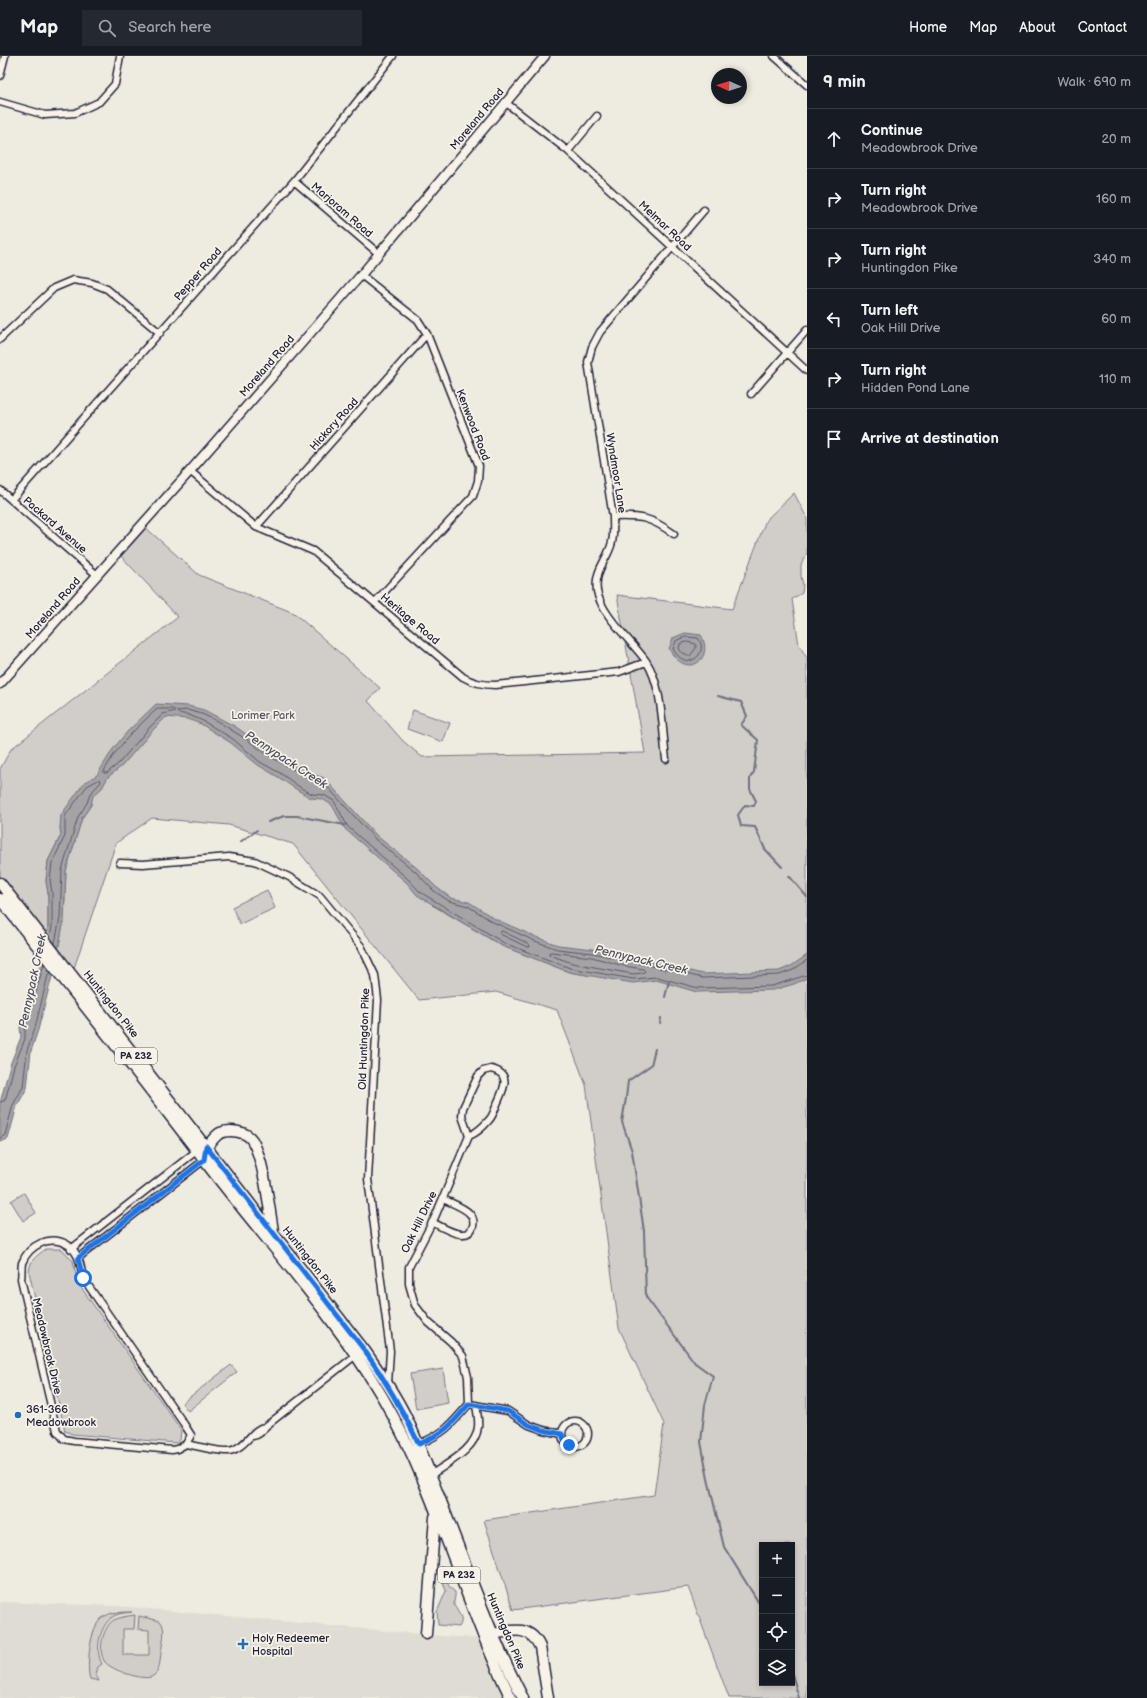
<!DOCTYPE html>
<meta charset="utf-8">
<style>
body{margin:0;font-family:"Balsamiq Sans",sans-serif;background:#242831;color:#f1f3f6}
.controls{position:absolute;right:12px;bottom:12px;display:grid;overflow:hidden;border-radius:0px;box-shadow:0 2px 6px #0003}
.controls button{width:36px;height:36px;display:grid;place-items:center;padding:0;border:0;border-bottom:1px solid #363941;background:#171b24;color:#f1f3f6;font:20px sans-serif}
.compass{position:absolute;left:711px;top:12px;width:36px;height:36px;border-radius:50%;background:#171b24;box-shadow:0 2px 6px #0003;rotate:273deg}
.stop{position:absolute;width:12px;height:12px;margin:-9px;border:3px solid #1a73e8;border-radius:50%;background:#fff}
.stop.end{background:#1a73e8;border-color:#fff;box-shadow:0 1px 4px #0008}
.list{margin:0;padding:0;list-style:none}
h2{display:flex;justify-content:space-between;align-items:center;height:52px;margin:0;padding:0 16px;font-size:17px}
h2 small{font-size:13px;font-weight:400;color:#9ea1a6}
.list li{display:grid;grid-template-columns:26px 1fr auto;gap:12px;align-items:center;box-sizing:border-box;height:60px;padding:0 16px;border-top:1px solid #363941}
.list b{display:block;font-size:15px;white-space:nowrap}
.list p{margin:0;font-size:13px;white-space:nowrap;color:#9ea1a6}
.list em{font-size:13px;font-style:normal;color:#9ea1a6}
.icon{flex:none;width:22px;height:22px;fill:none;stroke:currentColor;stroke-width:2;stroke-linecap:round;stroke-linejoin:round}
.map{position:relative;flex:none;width:807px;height:1642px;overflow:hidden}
header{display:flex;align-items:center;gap:24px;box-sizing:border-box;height:56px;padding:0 20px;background:#171b24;border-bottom:1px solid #363941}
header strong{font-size:19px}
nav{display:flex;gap:22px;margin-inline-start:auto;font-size:14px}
.search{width:280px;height:36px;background:#242831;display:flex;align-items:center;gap:10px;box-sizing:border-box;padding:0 14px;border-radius:0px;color:#9ea1a6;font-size:15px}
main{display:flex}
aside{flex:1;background:#171b24}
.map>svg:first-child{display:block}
.built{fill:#dfdcd4}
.green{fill:#d1cdc9;stroke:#7a7882;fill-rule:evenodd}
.water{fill:#a6a3a6;stroke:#716f7b}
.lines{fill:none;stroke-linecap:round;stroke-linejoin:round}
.shore{stroke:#575666;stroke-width:1}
.stream{stroke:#716f7b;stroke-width:2}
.minor-casing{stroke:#22223b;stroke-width:9}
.tertiary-casing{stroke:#22223b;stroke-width:11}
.primary-casing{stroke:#22223b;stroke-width:13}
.minor{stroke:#f7f3e8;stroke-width:6}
.tertiary{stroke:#f7f3e8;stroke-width:8}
.primary{stroke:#f7f3e8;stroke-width:10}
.route{stroke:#1a73e8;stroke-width:5}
.poi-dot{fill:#1f6fb2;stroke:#f7f3e8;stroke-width:1.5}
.labels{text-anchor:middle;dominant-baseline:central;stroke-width:3.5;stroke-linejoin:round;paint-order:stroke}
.shield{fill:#f7f3e8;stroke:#62616f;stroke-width:1}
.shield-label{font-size:10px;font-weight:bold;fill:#22223b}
.street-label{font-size:11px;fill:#22223b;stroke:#f7f3e8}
.park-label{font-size:11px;fill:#575566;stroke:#f7f3e8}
.poi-label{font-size:11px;fill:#22223b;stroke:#f7f3e8;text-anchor:start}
.water-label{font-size:12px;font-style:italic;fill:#504f60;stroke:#f7f3e8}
</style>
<header>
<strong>Map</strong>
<div class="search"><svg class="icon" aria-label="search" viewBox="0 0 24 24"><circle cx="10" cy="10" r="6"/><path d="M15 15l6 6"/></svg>Search here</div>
<nav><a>Home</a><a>Map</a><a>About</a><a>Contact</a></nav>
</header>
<main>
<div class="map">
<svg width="807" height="1642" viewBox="0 0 807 1642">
<rect width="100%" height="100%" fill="#eeebe1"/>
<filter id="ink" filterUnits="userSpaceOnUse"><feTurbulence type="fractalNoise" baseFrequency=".025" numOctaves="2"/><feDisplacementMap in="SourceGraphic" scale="8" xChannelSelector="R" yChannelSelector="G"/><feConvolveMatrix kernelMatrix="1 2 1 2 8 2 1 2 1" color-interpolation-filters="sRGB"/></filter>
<g filter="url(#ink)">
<!-- built -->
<path class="built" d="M0 1546 118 1550 442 1580 476 1582 484 1581 511 1642H0Z"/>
<!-- green -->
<path class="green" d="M794 437 807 462V497L801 509V520L803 529 802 537 792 543 799 589 807 602V1642H729L688 1531 513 1554 484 1464 654 1439 664 1368 619 1272 586 1029 557 954 496 936 419 944 293 788 229 769 152 762 116 787 72 918 57 899 64 863 66 815 82 762 91 749 60 771 61 779 48 805 46 825 48 837V871L45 884 0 827V713L11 693 178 561 121 500 146 472 199 519 294 557 380 632 368 645 403 685 422 701 645 697 617 539 732 553 766 464ZM432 849 587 919 569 916 502 890ZM762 1489H792V1627H762Z
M413 654 450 667 443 686 407 673Z
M267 834 275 852 240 868 232 851Z
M24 1137 36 1157 23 1165 11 1145Z
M46 1193H62L73 1205 78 1227 181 1374 180 1384 176 1387 72 1378 65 1375 29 1216C30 1204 36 1200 46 1193Z
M231 1309 237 1316 188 1355 182 1347Z
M443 1313 448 1347 416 1353 410 1318Z
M443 1510C445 1520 446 1530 455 1536 456 1541 453 1545 454 1549 458 1557 465 1563 459 1571L438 1569 437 1556 446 1535 439 1513 440 1511Z
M123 1556H132C126 1557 120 1557 116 1559 100 1566 94 1594 102 1608L98 1611 96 1619 99 1625 90 1623C86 1611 90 1576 99 1565 102 1561 107 1559 112 1557V1558Z
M135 1559 134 1573H123V1599H149V1574L138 1573 139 1560 160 1565C167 1572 162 1588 161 1597 160 1604 160 1616 153 1620 145 1626 111 1614 105 1606 97 1596 103 1570 114 1564 120 1561 128 1560 135 1559Z"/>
<!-- water -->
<path class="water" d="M685 577 701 579C715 603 687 625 669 593L673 582Z
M156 648 188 650 204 654 236 671 271 696 307 716 324 722 378 781 418 813 436 831 451 842 469 846 495 863 536 881 558 889 593 893 703 918 779 915 791 910 807 899V922L794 928 773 934 697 936 656 924 633 927 569 916 502 890 417 839 407 827 345 773 332 749 322 743 311 742 299 735 278 721 258 709 231 687 201 668 187 663 166 661 153 674 122 710 108 721 102 732 93 740 91 749 82 762 66 815 64 863 56 905 38 974 31 995 27 1032 17 1050 8 1083 0 1086V1047L10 1009 21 981 20 971 39 913 48 871V837L46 825 48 805 61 779 60 771 61 759 84 727 97 719 113 693 127 676Z"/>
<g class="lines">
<!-- shore -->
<path class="shore" d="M686 581 698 582C710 597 687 618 673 593L676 585Z
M687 586 696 588V592L690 600 681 596 679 592 680 588Z
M157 653H173L175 655 163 658 150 671 119 707 107 717H104V715C117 690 137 671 157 653Z
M502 875 529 888 530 891H527L500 878Z
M50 881 52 871V837L50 824 52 807 65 780V760L87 730 100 723 101 726 90 738 87 747 78 761 62 814 60 862 55 887
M551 896 592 901 624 910 643 913 645 915 643 917 633 918 572 907 550 899 549 897Z
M807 904 793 914 779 919 703 922 593 897 557 893 535 885 493 866 468 850 449 845 434 835 416 816 376 784 322 725 305 720 269 700 249 685 217 665 202 658 187 654 177 655 178 657 189 659 203 665 233 683 260 706 280 717 301 732 312 738 324 739 334 745 348 771 409 824 420 836 504 887 570 912 633 923 657 921 698 932 772 930 807 919
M0 1046 4 1045 6 1041 14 1010 25 983V972L44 908
M0 1082 5 1079 13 1049 23 1031 27 994 35 972 49 915"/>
<!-- stream -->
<path class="stream" d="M718 640 741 646 747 660 741 669 758 684 754 716 750 722V733L756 745 754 750 745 749 738 759 741 770 755 771 765 793 782 811
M268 766 284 760H297L345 769
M240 786 257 774
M789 820 807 841
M665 941 669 925
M660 967 661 962
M655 993 651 1009 628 1025 626 1042 622 1066 632 1095 644 1175 646 1241 695 1307 713 1320 705 1349 701 1386 708 1423 724 1491 762 1552
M792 1618 799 1642"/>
<!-- minor casing -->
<g class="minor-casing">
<path id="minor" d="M774 0 807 29
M0 20 5 0
M0 46 45 59 75 57 99 46 115 28 120 0
M505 46 568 95 807 315
M568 95 597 60
M294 125 378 197
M361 219 418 264 427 278 479 410 478 425 473 440 375 546
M0 283 54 232 73 224 92 227 107 233 160 277
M751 338 807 274
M190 415 256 471 313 495 463 621C473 627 482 629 495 629L619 616 646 606
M0 434 97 519
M11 444 294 125 393 0
M613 461C642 460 650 461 674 478
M256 471 427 278
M666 703C662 673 663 631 646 605 632 585 601 559 597 535 594 513 608 504 612 486 614 478 613 469 613 461L588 306 592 291 600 276 704 154
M120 807 143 808 229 801 255 805 289 821 320 840 361 890 375 919 378 944 368 1123 390 1295 388 1328
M491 1013C513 1018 503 1034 497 1048 495 1053 493 1060 489 1064 484 1070 476 1077 469 1080L462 1060 463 1052 478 1020 483 1015Z
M432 1166C442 1171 468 1188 473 1170 474 1166 473 1161 470 1158 464 1151 451 1147 443 1143
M71 1193 199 1093
M78 1202 204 1104V1101
M469 1348 508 1355 529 1369 543 1374 562 1378
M562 1378a13 13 0 1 1 26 0a13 13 0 1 1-26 0Z
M253 1380C260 1379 262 1375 266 1370L356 1299
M186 1388 191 1379 184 1368 83 1222C81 1211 79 1196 68 1189 50 1178 29 1189 22 1207 21 1212 22 1218 21 1223L57 1375 64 1383 74 1385 172 1394 177 1393 186 1388C196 1390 220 1396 229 1395 245 1393 253 1372 264 1371
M419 1388C445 1377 451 1369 469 1348L468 1321 463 1300 451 1286 428 1266 415 1249 409 1228V1211L435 1161 469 1080
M431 1419C447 1407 476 1394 478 1371 479 1364 477 1356 476 1349"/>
</g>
<!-- tertiary casing -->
<g class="tertiary-casing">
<path id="tertiary" d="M0 628 190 415 361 219 545 0"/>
</g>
<!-- primary casing -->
<g class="primary-casing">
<path id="primary" d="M0 827 365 1295C379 1315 393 1335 404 1357 417 1383 427 1410 438 1438 465 1506 489 1577 523 1642
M0 843C69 929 137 1016 204 1104 264 1183 333 1256 383 1342 437 1435 463 1545 511 1642
M207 1090C211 1086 215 1080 220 1077 229 1073 246 1075 252 1084 264 1104 269 1151 273 1175
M426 1578 435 1461
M493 1578C513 1574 530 1569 540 1591L548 1642"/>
</g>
<!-- minor -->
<use href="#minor" class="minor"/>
<!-- tertiary -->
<use href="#tertiary" class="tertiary"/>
<!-- primary -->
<use href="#primary" class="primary"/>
</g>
</g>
<g class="lines" filter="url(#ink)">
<!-- route -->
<path class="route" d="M83 1222 78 1202 204 1104 206 1090 365 1295C386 1325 403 1355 419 1388 445 1377 451 1369 469 1348L508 1355 529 1369 543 1374 562 1378 565 1387 569 1389"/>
</g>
<!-- markers -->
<g class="poi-dot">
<circle cx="18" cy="1359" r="4"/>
<path d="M241 1582h4v4h4v4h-4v4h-4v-4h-4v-4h4z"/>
</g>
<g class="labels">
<!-- shield labels -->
<g class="shield">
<rect x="115" y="992" width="42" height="16" rx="3"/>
<rect x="438" y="1511" width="42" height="16" rx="3"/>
</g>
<g class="shield-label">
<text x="136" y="1000">PA 232</text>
<text x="459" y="1519">PA 232</text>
</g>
<!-- street labels -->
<g class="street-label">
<text transform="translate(477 63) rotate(-50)">Moreland Road</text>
<text transform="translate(342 154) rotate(41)">Marjoram Road</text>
<text transform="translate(665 170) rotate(43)">Melmar Road</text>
<text transform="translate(198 218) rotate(-49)">Pepper Road</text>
<text transform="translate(267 310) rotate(-49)">Moreland Road</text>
<text transform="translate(334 368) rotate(-48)">Hickory Road</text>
<text transform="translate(473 369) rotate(69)">Kenwood Road</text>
<text transform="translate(616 417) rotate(81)">Wyndmoor Lane</text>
<text transform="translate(55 469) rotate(41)">Packard Avenue</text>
<text transform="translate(53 552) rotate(-49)">Moreland Road</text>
<text transform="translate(410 563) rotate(40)">Heritage Road</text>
<text transform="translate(111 948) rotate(52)">Huntingdon Pike</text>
<text transform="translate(364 983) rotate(-88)">Old Huntingdon Pike</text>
<text transform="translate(419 1166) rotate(-64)">Oak Hill Drive</text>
<text transform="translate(310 1204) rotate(52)">Huntingdon Pike</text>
<text transform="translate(47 1290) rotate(77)">Meadowbrook Drive</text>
<text transform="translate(506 1575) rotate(67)">Huntingdon Pike</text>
</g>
<!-- park labels -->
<g class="park-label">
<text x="263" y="659">Lorimer Park</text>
</g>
<!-- poi labels -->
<g class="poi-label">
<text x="26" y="1353">361-366<tspan x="26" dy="13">Meadowbrook</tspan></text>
<text x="252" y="1582">Holy Redeemer<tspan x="252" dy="13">Hospital</tspan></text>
</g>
<!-- water labels -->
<g class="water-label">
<text transform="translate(286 704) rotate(33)">Pennypack Creek</text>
<text transform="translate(641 904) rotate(13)">Pennypack Creek</text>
<text transform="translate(33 925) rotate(-78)">Pennypack Creek</text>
</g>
</g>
</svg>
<div class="controls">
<button>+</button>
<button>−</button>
<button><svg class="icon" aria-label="locate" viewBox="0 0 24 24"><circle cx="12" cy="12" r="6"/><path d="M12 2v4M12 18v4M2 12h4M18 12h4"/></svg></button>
<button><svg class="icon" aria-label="layers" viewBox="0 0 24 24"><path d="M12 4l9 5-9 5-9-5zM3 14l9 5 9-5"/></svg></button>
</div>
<svg class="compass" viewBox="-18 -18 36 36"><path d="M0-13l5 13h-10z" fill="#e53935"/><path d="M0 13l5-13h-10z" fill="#9ea1a6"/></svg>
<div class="stop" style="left:83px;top:1222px"></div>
<div class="stop end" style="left:569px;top:1389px"></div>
</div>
<aside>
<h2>9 min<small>Walk · 690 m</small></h2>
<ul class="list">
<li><svg class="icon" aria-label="ahead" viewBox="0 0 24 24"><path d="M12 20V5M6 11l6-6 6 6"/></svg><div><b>Continue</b><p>Meadowbrook Drive</p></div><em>20 m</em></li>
<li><svg class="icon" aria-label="right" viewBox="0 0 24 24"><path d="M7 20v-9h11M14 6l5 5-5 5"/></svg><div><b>Turn right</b><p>Meadowbrook Drive</p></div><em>160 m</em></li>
<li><svg class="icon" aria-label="right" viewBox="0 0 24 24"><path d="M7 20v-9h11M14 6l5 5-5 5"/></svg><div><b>Turn right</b><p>Huntingdon Pike</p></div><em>340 m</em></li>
<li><svg class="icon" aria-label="left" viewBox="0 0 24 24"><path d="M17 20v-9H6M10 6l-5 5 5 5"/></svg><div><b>Turn left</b><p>Oak Hill Drive</p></div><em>60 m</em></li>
<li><svg class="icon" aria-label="right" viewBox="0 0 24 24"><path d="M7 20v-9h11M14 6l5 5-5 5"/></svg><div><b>Turn right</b><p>Hidden Pond Lane</p></div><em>110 m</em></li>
<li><svg class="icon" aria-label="arrive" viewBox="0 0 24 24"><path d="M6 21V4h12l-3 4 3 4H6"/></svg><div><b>Arrive at destination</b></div></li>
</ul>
</aside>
</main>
